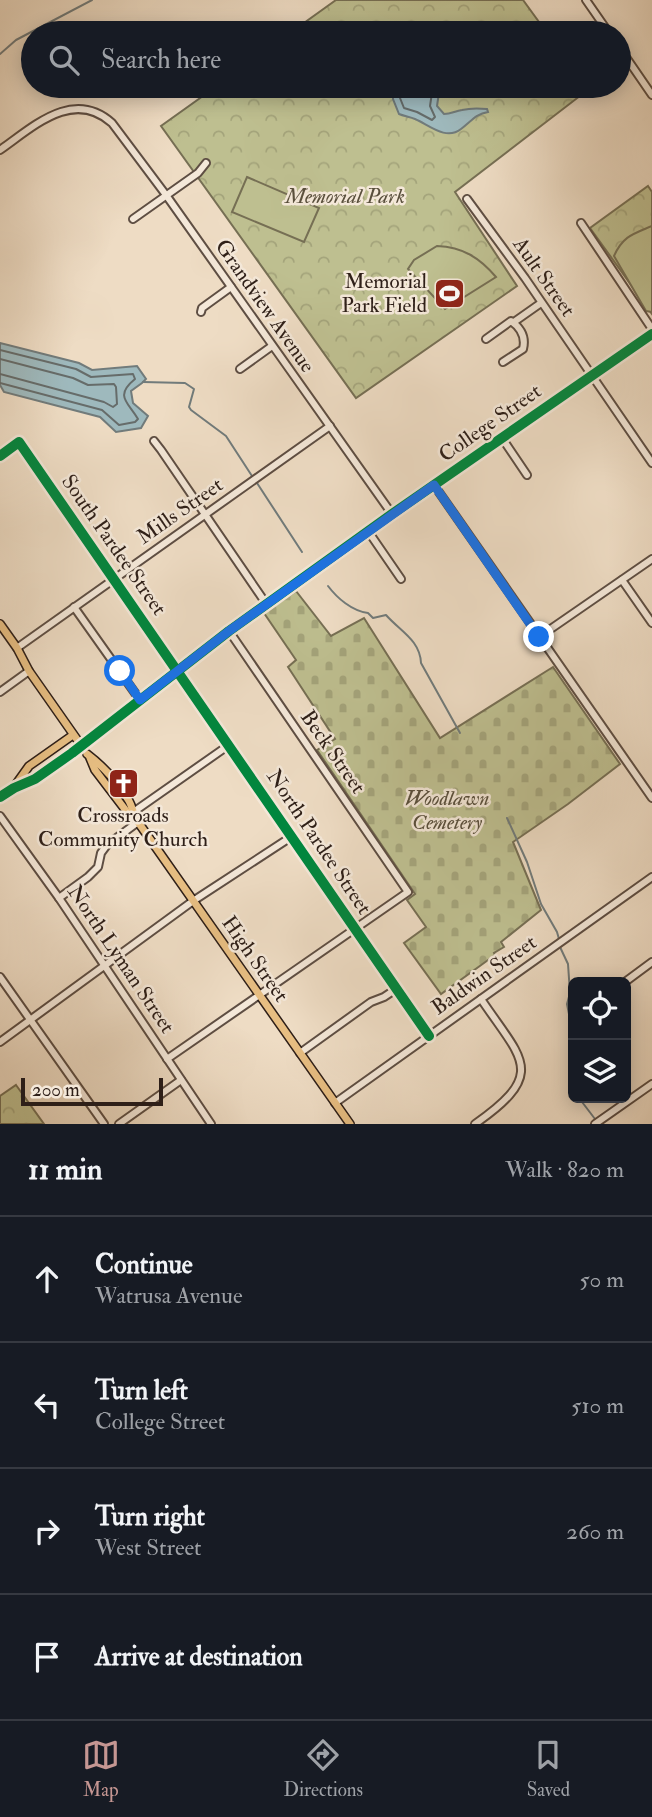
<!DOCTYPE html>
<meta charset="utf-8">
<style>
:root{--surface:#171b24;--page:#242831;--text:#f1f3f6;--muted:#9ea1a6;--line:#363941;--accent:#c59692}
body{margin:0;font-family:"IM FELL Double Pica",serif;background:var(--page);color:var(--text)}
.controls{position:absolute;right:21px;bottom:21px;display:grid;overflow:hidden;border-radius:10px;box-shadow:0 4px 18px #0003}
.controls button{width:63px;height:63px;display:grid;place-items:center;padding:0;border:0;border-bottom:2px solid var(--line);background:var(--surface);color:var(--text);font:35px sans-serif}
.scale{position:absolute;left:21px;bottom:18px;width:142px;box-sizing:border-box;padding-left:7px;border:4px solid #2e1f18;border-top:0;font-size:19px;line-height:24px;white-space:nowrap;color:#2e1f18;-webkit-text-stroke:5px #f4e8d9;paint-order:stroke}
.stop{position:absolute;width:21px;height:21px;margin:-16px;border:5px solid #1a73e8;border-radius:50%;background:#fff}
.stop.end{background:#1a73e8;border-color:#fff;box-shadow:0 2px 7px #0008}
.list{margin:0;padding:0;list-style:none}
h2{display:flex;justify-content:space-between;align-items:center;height:91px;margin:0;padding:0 28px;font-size:30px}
h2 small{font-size:23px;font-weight:400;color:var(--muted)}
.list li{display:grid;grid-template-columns:46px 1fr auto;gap:21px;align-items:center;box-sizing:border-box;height:126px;padding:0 28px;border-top:2px solid var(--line)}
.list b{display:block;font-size:26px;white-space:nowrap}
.list p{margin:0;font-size:23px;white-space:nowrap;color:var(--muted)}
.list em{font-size:23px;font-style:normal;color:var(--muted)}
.icon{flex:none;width:38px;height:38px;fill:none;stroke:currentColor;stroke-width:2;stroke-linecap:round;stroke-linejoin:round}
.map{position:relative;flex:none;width:652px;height:1124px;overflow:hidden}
.search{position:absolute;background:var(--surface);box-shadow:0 4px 18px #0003;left:21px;right:21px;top:21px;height:77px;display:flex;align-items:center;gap:18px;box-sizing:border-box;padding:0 24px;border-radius:38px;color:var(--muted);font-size:26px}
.sheet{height:595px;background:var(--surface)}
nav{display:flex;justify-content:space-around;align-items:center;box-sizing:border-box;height:98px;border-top:2px solid var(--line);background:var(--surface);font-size:19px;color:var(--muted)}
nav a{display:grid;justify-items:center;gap:4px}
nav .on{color:var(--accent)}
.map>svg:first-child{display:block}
.forest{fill:url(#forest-crowns);stroke:#766f54;stroke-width:2}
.cemetery{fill:url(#cemetery-stones);stroke:#766f54;stroke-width:2}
.pitch{fill:#bebf90;stroke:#766f54;stroke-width:2}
.water{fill:#9eb9bd;stroke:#717b7b;stroke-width:2}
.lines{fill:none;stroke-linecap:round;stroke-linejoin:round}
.shore{stroke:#666c6a;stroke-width:2}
.stream{stroke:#717b7b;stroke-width:2}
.minor-casing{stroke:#5e4e43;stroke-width:10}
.major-casing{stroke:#2e1f18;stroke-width:10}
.minor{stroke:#f4e8d9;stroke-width:6}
.major{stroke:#e7be82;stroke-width:7}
.cycleway-casing{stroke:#f4e8d9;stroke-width:15}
.cycleway{stroke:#00873e;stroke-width:10}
.route{stroke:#1a73e8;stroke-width:9}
.labels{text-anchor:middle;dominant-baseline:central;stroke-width:5;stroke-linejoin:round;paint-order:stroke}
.park-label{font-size:21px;font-style:italic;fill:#594f3c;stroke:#f4e8d9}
.street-label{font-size:21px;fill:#2e1f18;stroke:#f4e8d9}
.poi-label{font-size:21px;fill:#2e1f18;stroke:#f4e8d9;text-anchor:end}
</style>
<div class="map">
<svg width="652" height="1124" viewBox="0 0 652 1124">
<defs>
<pattern id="forest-crowns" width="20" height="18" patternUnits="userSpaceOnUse" patternTransform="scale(1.75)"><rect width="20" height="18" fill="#bebf90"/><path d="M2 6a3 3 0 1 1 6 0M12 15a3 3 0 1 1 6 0" fill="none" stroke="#a4a47b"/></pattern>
<pattern id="cemetery-stones" width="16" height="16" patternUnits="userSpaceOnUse" patternTransform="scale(1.75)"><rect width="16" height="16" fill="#bebf90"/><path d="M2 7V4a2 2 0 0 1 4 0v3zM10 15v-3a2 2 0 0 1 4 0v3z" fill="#a4a47b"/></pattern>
</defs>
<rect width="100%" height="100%" fill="#eedcc4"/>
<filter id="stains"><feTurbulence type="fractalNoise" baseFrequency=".00286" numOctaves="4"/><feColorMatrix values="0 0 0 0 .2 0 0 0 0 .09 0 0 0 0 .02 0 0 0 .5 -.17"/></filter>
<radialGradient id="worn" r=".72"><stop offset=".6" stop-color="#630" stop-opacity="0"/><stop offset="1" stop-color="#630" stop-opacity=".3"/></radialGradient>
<g class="forest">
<path d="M336,0H523L547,33H290Z"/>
<path d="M217,86H586L589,89L455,192L517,286L356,398L161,126Z"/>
<path d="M648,186L652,192V314L590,228Z"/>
<path d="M16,1085L44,1124H0V1096Z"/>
</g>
<path class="cemetery" d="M296,591L331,636L364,618L440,738L553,667L620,764L568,804L513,842L541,910L501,942L504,947L494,953L495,955L441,994L404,943L426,927L407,900L415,894L317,750L335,739L288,667L296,660L264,613Z"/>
<g class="pitch">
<path d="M247,177L319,208L304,242L232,212Z"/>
<path d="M652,226V312L646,311L614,256C623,236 633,234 652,226Z"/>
<path d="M437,246C463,247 480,258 496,277L445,309L408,269L414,260Z"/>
</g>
<g class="water">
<path d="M393,86H440L437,106L444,114C451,114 455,111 462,110C470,108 478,108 487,109L488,112C475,114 471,122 461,129C446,141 429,125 415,119C410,117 404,116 399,114L393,99Z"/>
<path d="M0,343L79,363L92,370L137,366L146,379L142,383L131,391L133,403L148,416L141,428L116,432L100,417L4,392L0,385Z"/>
</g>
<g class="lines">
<g class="shore">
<path d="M400,86V98L404,108L417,112L432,120L435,117L430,106L433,86"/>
<path d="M0,350L76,369L91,377L133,374L135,379C114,396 128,402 138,419L135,422L119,425L102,410L0,383"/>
<path d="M0,359L73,378L88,385L114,384L116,387L117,404L113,407L104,402L0,374"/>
</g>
<g class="stream">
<path d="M0,54L16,40L92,0"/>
<path d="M143,382L185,383L194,389L189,407L191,410L226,436L252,476"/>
<path d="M257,483L302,552"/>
<path d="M328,586C337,598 352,611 368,613L373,618L386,615C400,631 420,640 421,663L460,733"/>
<path d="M507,818L527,862L541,904L557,932L559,939"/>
<path d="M560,947L568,964L570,993L567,1004L570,1019L569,1044L573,1055L569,1080L573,1088"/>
<path d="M579,1098L595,1119"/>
</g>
<defs>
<g id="minor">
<path d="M586,0L609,33"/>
<path d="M619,47L652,95"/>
<path d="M0,150C33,127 73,88 112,123L166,195L392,514"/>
<path d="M467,199L525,278L652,463"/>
<path d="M133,219L198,173L206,163"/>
<path d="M581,223L652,329"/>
<path d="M201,312L202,308L231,287"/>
<path d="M514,322L541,303"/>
<path d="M486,339L511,321C521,328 526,337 523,349L503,362"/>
<path d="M240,369L272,346"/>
<path d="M502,438L527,475"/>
<path d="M154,441L161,450L267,605"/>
<path d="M0,456L19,442L429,1036"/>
<path d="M434,485L652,798"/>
<path d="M368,531L401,579"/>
<path d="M622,580L652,623"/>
<path d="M74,607L140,700"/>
<path d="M539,637L652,559"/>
<path d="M17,648L330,426"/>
<path d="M0,692L29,671"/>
<path d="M132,813L229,745"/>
<path d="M0,816L59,898L211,1124"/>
<path d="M59,898L88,877L98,867L101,853L107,845L138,822"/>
<path d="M0,977L104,1124"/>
<path d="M625,982L652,962"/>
<path d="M0,1042L193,901L291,837"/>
<path d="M300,1053L371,1002L384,997L396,989"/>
<path d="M167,1059L408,892L229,631"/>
<path d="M335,1103L652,877"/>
<path d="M119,1124L181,1080"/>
<path d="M475,1124C548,1073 522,1060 481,999"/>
<path d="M595,1124L652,1084"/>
</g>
<g id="major">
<path d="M0,624L17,648L29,671L83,748"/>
<path d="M87,754C104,767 118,782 129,801C133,808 133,815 138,822L350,1124"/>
<path d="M90,758L95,770L127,812L132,813"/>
<path d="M14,787L29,766L73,735"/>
<path d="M0,797L14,788L35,779L72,753L229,631L392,514L652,334"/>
</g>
</defs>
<use href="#minor" class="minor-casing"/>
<use href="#major" class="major-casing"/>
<use href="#minor" class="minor"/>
<use href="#major" class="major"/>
<defs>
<g id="cycleway">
<path d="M0,456L19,442L429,1036"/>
<path d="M0,797L14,788L35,779L72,753L229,631L392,514L652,334"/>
</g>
</defs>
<use href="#cycleway" class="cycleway-casing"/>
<use href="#cycleway" class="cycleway"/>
</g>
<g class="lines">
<path class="route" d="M120,671L140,700L229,631L434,485L539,637"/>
</g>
<defs>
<symbol id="stadium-square" viewBox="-11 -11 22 22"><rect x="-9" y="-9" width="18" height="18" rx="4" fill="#8f2418" stroke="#f4e8d9"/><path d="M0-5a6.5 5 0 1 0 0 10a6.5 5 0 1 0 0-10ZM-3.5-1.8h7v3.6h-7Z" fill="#fff"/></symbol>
<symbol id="church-square" viewBox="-11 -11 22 22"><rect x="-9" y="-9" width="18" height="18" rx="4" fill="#8f2418" stroke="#f4e8d9"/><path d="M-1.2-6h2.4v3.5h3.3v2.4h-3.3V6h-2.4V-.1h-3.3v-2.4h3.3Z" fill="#fff"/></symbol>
</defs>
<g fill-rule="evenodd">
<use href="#stadium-square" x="432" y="276" width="35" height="35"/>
<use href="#church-square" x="106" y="766" width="35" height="35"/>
</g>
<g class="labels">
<g class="park-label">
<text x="345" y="196">Memorial Park</text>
<text x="447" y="798">Woodlawn<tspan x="447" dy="24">Cemetery</tspan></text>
</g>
<g class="street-label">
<text transform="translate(544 277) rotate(55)">Ault Street</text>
<text transform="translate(265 306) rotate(55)">Grandview Avenue</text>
<text transform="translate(490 423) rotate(-35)">College Street</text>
<text transform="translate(180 511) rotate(-35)">Mills Street</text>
<text transform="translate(114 545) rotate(55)">South Pardee Street</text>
<text transform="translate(333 752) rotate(55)">Beck Street</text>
<text transform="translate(319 842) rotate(56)">North Pardee Street</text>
<text transform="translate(121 959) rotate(56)">North Lyman Street</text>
<text transform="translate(255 959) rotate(55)">High Street</text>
<text transform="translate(484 975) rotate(-35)">Baldwin Street</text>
</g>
<g class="poi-label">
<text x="427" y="281">Memorial<tspan x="427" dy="24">Park Field</tspan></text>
<text x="123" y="815" text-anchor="middle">Crossroads<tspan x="123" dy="24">Community Church</tspan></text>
</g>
</g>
<rect width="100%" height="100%" filter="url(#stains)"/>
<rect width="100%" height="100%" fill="url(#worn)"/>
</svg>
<div class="controls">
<button><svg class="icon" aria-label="locate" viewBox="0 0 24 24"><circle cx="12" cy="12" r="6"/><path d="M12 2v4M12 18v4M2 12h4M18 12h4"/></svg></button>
<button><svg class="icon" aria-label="layers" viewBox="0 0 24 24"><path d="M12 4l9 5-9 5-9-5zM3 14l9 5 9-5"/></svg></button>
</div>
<div class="scale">200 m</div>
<div class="stop" style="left:120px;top:671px"></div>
<div class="stop end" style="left:539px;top:637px"></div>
<div class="search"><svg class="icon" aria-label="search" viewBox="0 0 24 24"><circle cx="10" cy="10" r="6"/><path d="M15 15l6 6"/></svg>Search here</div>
</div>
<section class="sheet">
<h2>11 min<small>Walk · 820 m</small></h2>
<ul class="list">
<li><svg class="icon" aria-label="ahead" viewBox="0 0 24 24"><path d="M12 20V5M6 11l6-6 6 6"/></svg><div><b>Continue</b><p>Watrusa Avenue</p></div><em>50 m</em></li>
<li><svg class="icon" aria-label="left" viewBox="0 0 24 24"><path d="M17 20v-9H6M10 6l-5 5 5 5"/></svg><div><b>Turn left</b><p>College Street</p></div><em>510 m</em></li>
<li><svg class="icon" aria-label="right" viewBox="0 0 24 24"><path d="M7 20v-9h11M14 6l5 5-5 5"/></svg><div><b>Turn right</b><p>West Street</p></div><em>260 m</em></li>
<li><svg class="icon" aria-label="arrive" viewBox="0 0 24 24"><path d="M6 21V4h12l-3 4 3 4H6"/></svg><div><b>Arrive at destination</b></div></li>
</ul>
</section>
<nav>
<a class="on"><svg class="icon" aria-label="map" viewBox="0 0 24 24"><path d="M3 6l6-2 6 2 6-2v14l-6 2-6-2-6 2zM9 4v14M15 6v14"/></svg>Map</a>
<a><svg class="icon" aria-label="directions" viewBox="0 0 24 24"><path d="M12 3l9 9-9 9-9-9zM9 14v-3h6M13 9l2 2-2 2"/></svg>Directions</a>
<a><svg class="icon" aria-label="saved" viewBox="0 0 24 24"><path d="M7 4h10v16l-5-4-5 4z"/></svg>Saved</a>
</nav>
